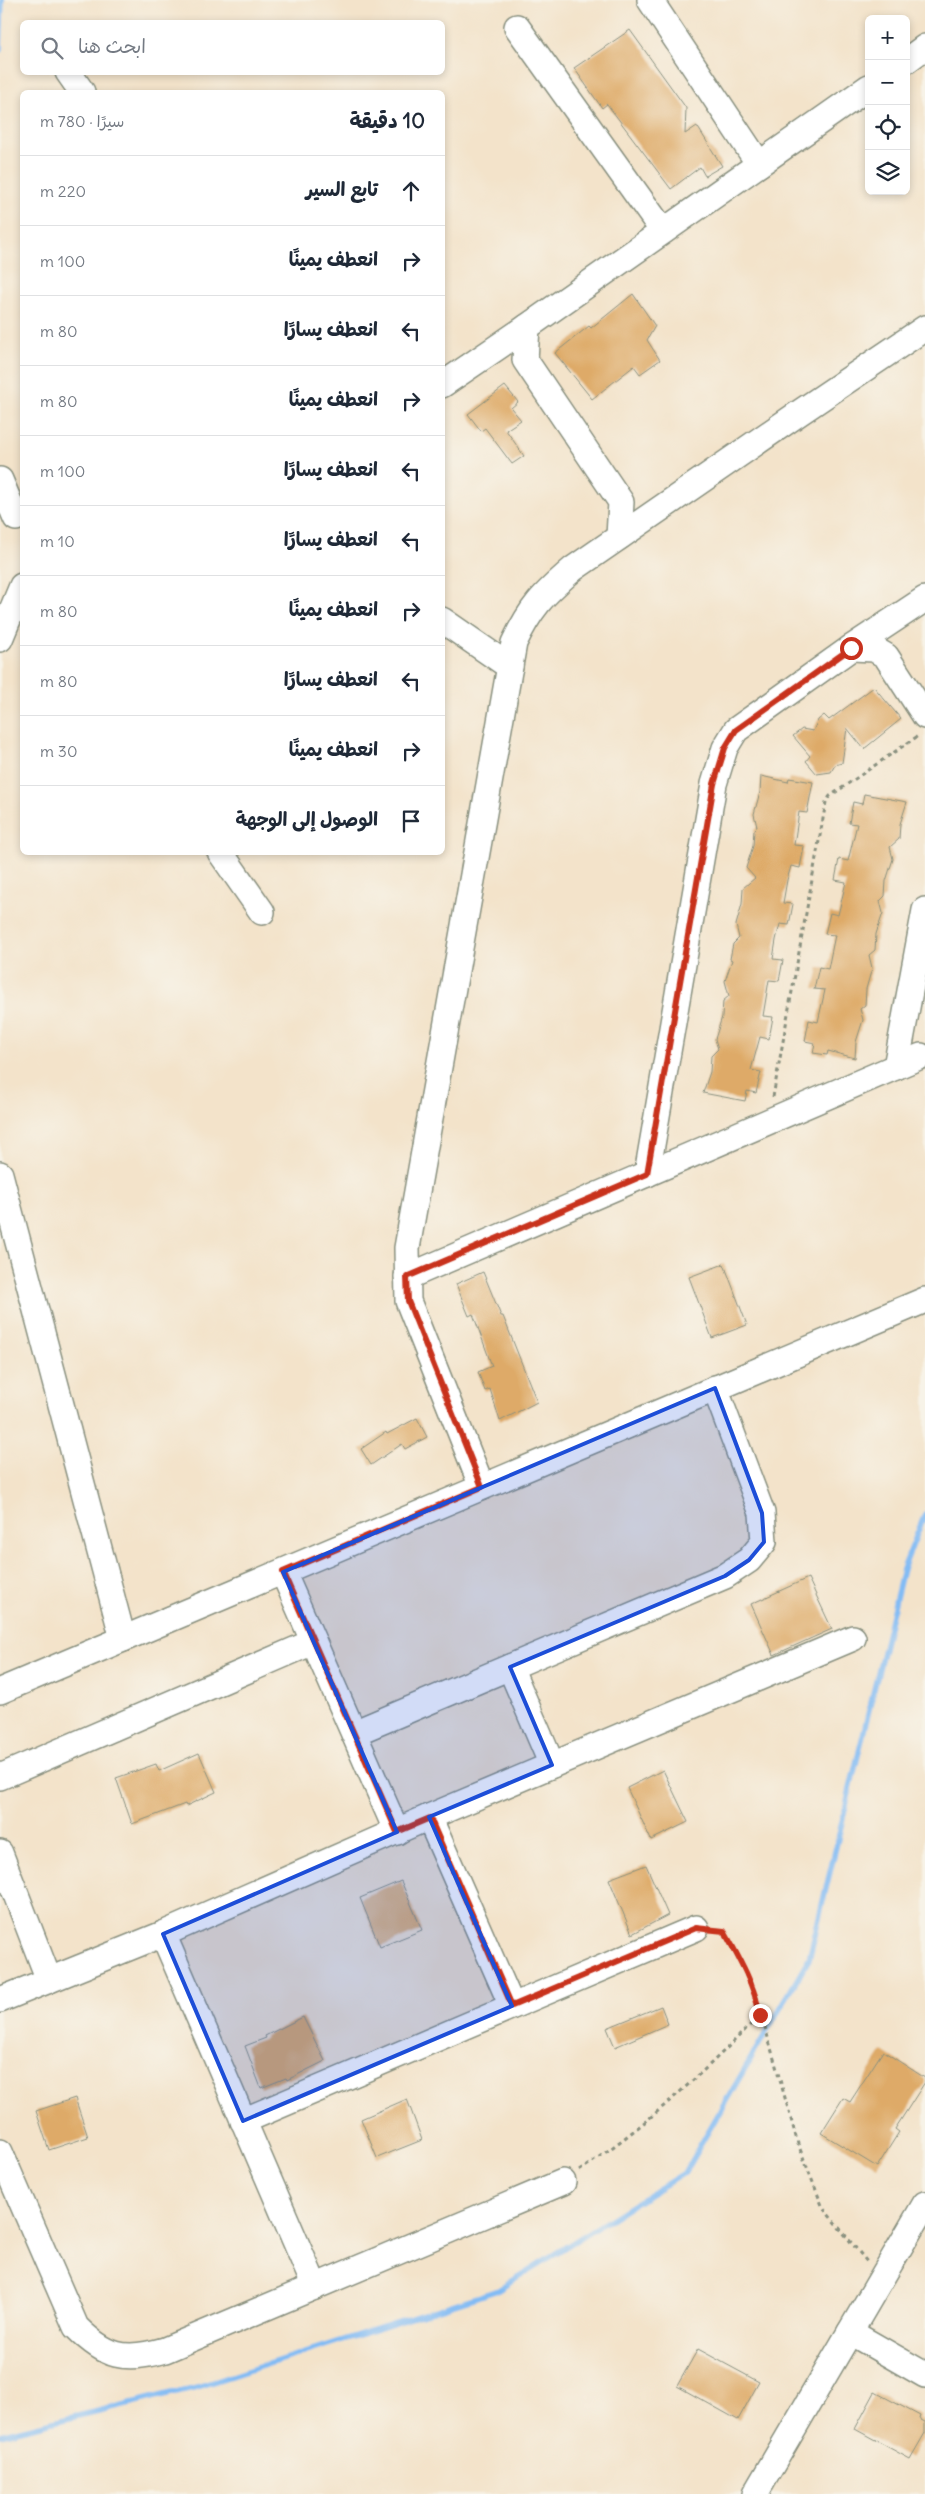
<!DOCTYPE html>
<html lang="ar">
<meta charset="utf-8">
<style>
:root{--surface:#fff;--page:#f6f6f7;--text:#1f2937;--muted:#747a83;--line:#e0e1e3}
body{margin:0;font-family:Delius,"Playpen Sans Arabic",sans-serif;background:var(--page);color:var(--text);direction:rtl}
.controls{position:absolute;right:15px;top:15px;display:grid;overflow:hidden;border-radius:8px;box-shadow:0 2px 8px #0003}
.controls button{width:45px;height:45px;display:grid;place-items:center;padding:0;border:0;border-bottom:1px solid var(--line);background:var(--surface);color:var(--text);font:25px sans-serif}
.stop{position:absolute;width:15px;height:15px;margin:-11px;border:4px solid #c8321e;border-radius:50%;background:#fff}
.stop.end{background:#c8321e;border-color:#fff;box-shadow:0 1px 5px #0008}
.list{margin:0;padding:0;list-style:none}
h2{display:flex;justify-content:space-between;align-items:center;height:65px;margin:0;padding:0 20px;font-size:21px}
h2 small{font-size:16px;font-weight:400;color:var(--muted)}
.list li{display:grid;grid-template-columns:32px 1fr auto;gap:15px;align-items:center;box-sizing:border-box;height:70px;padding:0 20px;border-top:1px solid var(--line)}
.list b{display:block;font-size:19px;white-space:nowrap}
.list em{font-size:16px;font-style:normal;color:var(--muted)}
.icon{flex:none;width:28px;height:28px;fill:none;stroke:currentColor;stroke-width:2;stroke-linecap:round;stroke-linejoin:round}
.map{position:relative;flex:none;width:925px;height:2494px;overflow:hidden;direction:ltr}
.search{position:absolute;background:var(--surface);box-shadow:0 2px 8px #0003;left:20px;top:20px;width:425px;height:55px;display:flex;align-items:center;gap:12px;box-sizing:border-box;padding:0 18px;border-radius:8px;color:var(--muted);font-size:19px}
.panel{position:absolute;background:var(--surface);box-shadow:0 2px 8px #0003;left:20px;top:90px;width:425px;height:765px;border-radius:8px;direction:rtl}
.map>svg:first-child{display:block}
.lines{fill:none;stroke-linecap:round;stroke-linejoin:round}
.stream{stroke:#83bcf4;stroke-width:5.5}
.building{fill:#deaa68}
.minor-casing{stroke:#89907f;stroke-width:28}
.path{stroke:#89907f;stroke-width:3;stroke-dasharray:4 4;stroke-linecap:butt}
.minor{stroke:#fff;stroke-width:25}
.route{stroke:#c8321e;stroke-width:6}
.marked{fill:#1d4ed8;fill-opacity:0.2;stroke:#1d4ed8;stroke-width:4;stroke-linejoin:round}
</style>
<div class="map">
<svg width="925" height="2494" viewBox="0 0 925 2494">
<rect width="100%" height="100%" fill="#f7f3e8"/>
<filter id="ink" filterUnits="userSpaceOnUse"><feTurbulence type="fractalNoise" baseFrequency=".02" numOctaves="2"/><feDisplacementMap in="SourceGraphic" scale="10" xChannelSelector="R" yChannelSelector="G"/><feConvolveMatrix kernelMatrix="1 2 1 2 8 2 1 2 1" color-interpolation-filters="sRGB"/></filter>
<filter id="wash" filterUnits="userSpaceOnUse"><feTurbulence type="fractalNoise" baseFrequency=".0096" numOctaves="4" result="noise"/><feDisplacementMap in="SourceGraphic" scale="20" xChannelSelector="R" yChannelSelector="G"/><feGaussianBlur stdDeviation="1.12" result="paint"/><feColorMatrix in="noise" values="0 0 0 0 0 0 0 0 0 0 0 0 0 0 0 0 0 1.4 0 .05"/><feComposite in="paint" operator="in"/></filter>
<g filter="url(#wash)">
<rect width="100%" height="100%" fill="#f3e3ca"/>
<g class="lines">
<g class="stream">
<path d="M0,50L2,0"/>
<path d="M0,2435L197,2387L495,2291L684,2173L809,1959L903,1569L925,1514"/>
</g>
</g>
<g id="blocks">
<g class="building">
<path d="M630,30L686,108L685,134L697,126L722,166L705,176L700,167L671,189L607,104L602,108L574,68Z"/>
<path d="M633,294L655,326L647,340L660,360L640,374L634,366L592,399L555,353L589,326L591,328Z"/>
<path d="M505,386L518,402L511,408L521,420L506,430L524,456L512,464L485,428L481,431L468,414Z"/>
<path d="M874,687L901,719L864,749L847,728L842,763L835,765L831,772L817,774L806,761L810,756L793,736L802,729L813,731L818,720L824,715L829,720Z"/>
<path d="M761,776L788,782L789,778L813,782L807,813L799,812L794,845L804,846L800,868L791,866L787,880L783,903L793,904L789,925L780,924L776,940L773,959L783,960L779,981L769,980L763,1016L773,1017L769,1039L760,1037L751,1070L761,1072L756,1093L747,1091L745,1101L703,1093L710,1072L711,1056L718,1049L715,1039L722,1017L723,1001L729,996L725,981L732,960L730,959L733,944L739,938L736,925L742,904L743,888L755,878L746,868L753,846L754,830L757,827L754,814L760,792Z"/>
<path d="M864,794L907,802L900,824L899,839L890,847L893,859L886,881L885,896L880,901L883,913L876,934L875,950L869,955L872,968L866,989L865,1005L860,1009L863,1020L856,1042L855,1058L828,1051L827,1055L813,1053L815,1043L805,1041L809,1020L818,1022L825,990L814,989L819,967L828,969L835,935L825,934L830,913L838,915L846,882L835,880L839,859L848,861L857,824L849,823L853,802L862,804Z"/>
<path d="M724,1264L747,1325L712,1338L689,1277Z"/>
<path d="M483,1272L501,1316H503L537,1402L500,1421L490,1389L485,1391L478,1372L492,1366L473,1314L469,1316L456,1284Z"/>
<path d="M417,1418L427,1437L405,1449L402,1444L371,1465L361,1449L386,1432L387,1434Z"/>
<path d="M808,1578L832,1629L774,1655L751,1604Z"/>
<path d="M199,1753L216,1792L186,1806L185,1804L132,1824L116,1778L156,1764L159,1771Z"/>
<path d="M663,1770L688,1822L651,1840L627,1788Z"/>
<path d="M646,1865L668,1915L632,1934L609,1879Z"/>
<path d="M401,1881L422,1930L380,1947L360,1898Z"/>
<path d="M661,2006L668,2024L615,2047L607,2028Z"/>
<path d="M303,2017L325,2061L287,2080L286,2078L261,2088L245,2046L266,2038L265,2036Z"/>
<path d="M883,2051L925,2078V2082L895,2129L899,2132L877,2167L821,2133L843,2098L850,2102Z"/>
<path d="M75,2098L88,2137L49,2150L36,2111Z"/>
<path d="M407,2099L422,2140L377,2158L361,2119Z"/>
<path d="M698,2349L759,2382L738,2420L677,2386Z"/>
<path d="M875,2392L920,2416L919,2419L925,2422V2433L910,2459L855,2429Z"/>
</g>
</g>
</g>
<g filter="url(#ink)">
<use href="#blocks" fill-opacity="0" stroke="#89907f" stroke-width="1"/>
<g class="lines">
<defs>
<g id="minor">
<path d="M650,0L759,164"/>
<path d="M517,27L663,231"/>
<path d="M906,61L925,47"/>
<path d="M68,72L82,92"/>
<path d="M442,385L527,327"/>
<path d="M0,480L16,518"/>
<path d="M619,537L621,502L525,360L527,327L869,87"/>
<path d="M442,620L510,667"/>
<path d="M0,639L22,586"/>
<path d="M851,648L925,599"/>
<path d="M220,852L262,912"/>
<path d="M896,1067L925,910"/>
<path d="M0,1174L123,1639"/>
<path d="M647,1174L714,784L725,748L736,730L851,648L874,649L886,656L925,716"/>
<path d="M407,1277L921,1056"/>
<path d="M482,1487L408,1301L407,1248L514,643C531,607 543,595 573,569L799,413L925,328"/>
<path d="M283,1572L397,1832"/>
<path d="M510,1667L552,1765"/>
<path d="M0,1691L925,1300"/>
<path d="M354,1733L725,1576L749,1560L764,1542L762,1513L715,1388"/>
<path d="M0,1777L313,1642"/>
<path d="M429,1817L512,2006"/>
<path d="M0,1853L49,1980"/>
<path d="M163,1934L315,2287"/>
<path d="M0,2000L163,1934L429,1817L853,1638"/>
<path d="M243,2121L696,1928"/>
<path d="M0,2152L76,2327C106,2357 124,2362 165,2350L563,2182"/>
<path d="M850,2332L925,2375"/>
<path d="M755,2494L925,2204"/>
</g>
</defs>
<use href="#minor" class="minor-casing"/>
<g class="path">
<path d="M773,1097L826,802L830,796L918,736"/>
<path d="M716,1930L724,1931L740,1960L756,1995L798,2144L823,2208L868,2263"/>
<path d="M579,2171C646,2126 704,2072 760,2015"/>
</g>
<use href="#minor" class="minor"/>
</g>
</g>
<g class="lines" filter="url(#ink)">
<path class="route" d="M760,2015C754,1984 739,1958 724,1931L696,1928L512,2006L430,1818L397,1832L283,1572L482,1487L408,1301L407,1277L647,1174L714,784L725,748L736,730L851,648"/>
</g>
<path class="marked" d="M715,1388L762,1513L764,1542L749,1560L725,1576L510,1667L552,1765L429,1817L512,2006L243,2121L163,1934L397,1832L283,1572Z"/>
</svg>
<div class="controls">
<button>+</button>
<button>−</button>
<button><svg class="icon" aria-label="locate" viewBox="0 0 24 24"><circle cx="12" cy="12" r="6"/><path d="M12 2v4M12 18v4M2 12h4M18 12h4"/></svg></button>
<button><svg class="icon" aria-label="layers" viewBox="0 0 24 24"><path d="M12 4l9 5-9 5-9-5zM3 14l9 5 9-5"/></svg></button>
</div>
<div class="stop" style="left:851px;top:648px"></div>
<div class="stop end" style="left:760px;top:2015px"></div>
<div class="search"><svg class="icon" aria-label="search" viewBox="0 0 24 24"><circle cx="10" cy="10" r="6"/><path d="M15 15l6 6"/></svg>ابحث هنا</div>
<section class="panel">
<h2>10 دقيقة<small>سيرًا · 780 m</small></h2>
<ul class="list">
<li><svg class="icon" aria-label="ahead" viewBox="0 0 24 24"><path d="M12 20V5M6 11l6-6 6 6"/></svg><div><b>تابع السير</b></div><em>220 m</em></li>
<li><svg class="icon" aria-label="right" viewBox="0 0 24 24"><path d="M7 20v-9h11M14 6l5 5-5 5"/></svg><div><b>انعطف يمينًا</b></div><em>100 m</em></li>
<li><svg class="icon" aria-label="left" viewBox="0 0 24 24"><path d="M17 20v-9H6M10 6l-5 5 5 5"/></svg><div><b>انعطف يسارًا</b></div><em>80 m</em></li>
<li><svg class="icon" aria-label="right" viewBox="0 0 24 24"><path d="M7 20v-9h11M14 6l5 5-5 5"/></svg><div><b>انعطف يمينًا</b></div><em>80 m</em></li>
<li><svg class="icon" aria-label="left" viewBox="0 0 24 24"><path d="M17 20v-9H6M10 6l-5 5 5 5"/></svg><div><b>انعطف يسارًا</b></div><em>100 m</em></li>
<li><svg class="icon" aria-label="left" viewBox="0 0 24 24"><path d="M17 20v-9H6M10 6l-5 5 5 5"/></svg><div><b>انعطف يسارًا</b></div><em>10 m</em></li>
<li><svg class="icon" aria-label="right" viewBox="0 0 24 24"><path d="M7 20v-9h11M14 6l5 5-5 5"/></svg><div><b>انعطف يمينًا</b></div><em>80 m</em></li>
<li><svg class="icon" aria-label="left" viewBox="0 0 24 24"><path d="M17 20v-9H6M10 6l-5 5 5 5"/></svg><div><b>انعطف يسارًا</b></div><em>80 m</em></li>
<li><svg class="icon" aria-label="right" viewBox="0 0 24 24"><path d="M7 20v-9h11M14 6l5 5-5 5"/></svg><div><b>انعطف يمينًا</b></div><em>30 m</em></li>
<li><svg class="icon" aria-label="arrive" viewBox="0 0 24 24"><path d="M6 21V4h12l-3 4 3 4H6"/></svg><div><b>الوصول إلى الوجهة</b></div></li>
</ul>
</section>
</div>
